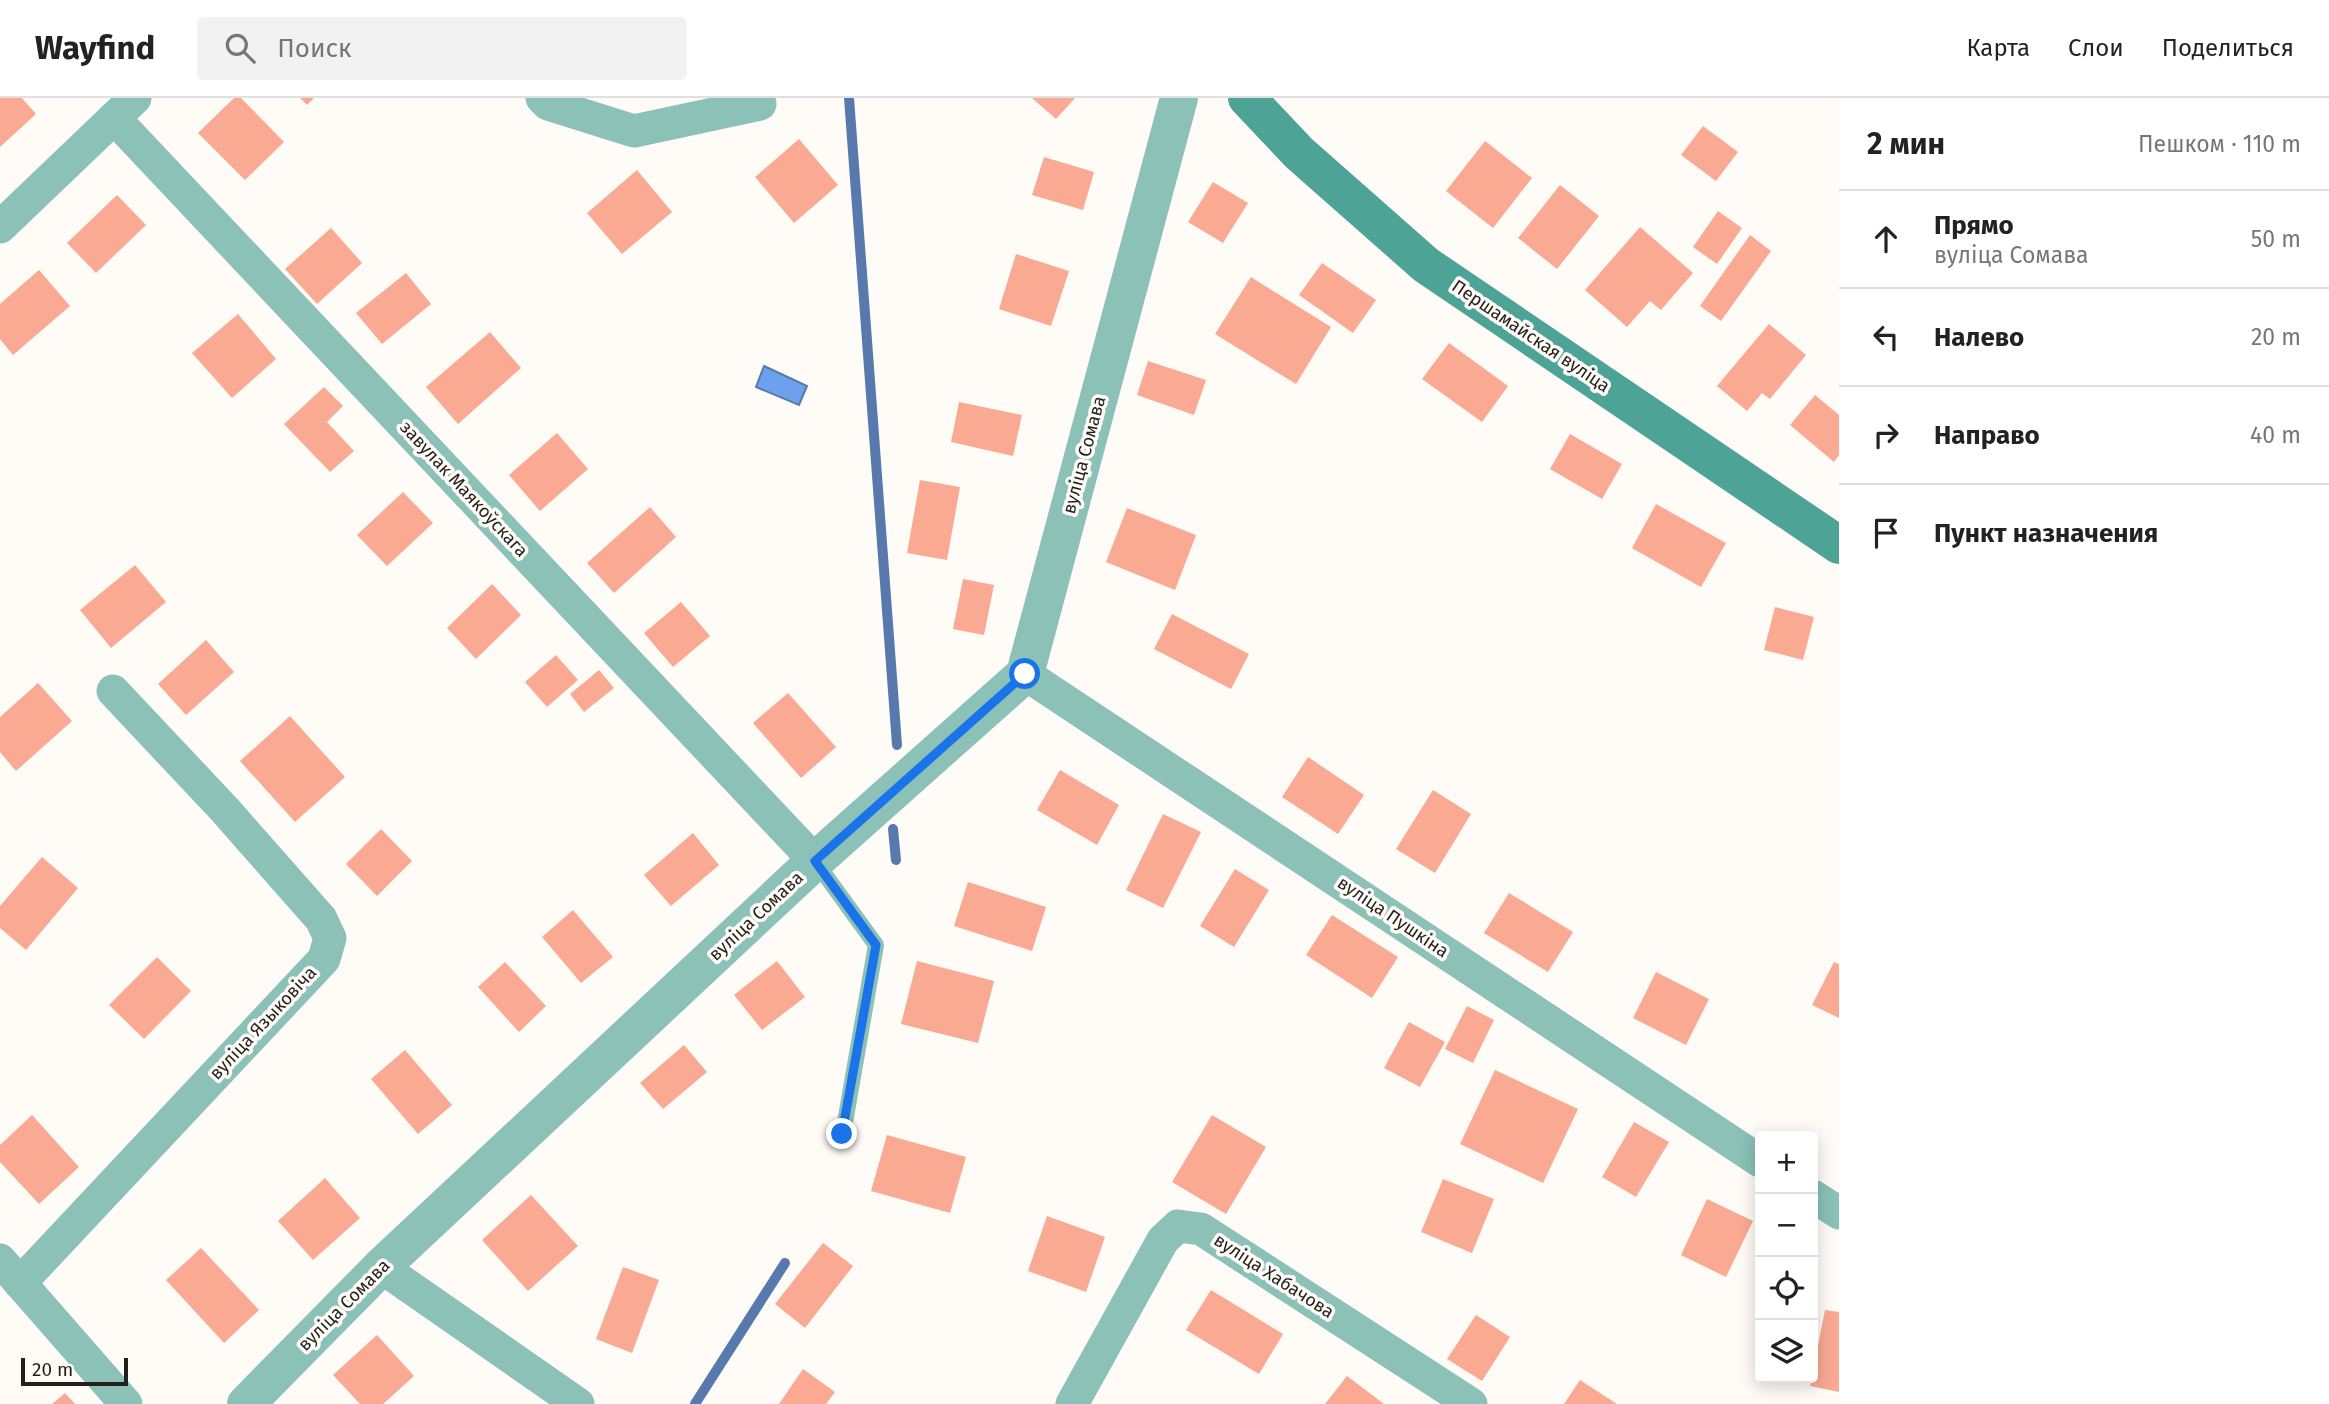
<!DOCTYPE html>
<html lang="ru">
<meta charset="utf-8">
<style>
:root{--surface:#fff;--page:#f2f2f2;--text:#222;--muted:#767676;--line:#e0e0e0}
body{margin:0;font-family:"Fira Sans",sans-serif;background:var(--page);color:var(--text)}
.controls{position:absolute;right:21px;bottom:21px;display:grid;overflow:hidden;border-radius:7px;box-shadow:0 4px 18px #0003}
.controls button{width:63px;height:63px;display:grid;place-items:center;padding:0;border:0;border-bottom:2px solid var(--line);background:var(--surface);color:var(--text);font:35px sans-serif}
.scale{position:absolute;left:21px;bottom:18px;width:107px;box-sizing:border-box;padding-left:7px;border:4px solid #231f1c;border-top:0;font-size:19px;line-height:24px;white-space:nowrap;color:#231f1c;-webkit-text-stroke:5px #fffbf7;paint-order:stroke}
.stop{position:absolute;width:21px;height:21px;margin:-16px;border:5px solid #1a73e8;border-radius:50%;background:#fff}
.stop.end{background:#1a73e8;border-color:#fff;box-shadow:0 2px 7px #0008}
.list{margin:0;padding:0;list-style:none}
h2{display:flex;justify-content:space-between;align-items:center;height:91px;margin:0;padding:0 28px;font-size:30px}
h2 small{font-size:23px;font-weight:400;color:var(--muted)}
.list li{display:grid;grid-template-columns:46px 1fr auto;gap:21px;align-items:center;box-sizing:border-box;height:98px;padding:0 28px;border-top:2px solid var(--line)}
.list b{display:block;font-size:26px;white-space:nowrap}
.list p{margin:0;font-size:23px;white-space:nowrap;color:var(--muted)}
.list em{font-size:23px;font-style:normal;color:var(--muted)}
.icon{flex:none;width:38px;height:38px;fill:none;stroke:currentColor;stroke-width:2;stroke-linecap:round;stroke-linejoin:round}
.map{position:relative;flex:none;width:1839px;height:1306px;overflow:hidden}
header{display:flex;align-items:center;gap:42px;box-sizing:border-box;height:98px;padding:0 35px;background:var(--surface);border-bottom:2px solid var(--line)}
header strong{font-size:33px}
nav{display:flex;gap:38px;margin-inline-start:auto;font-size:24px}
.search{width:490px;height:63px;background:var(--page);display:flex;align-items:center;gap:18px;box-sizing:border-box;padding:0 24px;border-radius:7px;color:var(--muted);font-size:26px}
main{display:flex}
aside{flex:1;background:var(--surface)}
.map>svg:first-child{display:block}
.water{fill:#6da0ed;stroke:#5779ae;stroke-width:2}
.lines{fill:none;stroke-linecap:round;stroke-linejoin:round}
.stream{stroke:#5779ae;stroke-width:10}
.building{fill:#faa992}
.service{stroke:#8bc1b7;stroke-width:16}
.minor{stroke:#8bc1b7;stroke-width:33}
.tertiary{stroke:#8bc1b7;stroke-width:38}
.secondary{stroke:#4ca396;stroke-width:38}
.route{stroke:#1a73e8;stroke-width:9}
.labels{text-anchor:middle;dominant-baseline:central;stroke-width:7;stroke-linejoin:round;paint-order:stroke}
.street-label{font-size:18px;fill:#231f1c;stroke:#fffbf7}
</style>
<header>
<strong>Wayfind</strong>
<div class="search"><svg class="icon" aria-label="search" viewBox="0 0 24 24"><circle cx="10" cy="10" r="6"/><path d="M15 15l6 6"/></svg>Поиск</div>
<nav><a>Карта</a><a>Слои</a><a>Поделиться</a></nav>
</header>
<main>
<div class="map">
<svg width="1839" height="1306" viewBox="0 0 1839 1306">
<rect width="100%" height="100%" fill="#fffbf7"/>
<path class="water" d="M764,268L807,288L799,307L756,289Z"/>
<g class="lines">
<g class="stream">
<path d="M849,0L897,647"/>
<path d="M893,731L896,762"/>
<path d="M695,1306L785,1165"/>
</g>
</g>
<g class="building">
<path d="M0,0H22L36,16L0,49Z"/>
<path d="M234,0H241L284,44L245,82L198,35Z"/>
<path d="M300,0H314L307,7Z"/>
<path d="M1032,0H1075L1056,21Z"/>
<path d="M1703,28L1738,54L1716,83L1681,57Z"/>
<path d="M799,41L838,87L794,125L755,79Z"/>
<path d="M1485,43L1532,80L1493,130L1446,93Z"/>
<path d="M1044,59L1094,74L1083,112L1032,97Z"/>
<path d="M637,72L672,114L622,156L587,115Z"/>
<path d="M1213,84L1248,105L1223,145L1188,124Z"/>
<path d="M1560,87L1599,118L1557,171L1518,140Z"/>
<path d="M117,97L146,127L96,175L67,145Z"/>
<path d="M1718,113L1742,130L1717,166L1693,149Z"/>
<path d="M1640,129L1693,175L1661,212L1650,203L1627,229L1585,192Z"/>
<path d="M331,130L362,165L317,206L285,171Z"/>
<path d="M1750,137L1771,153L1721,223L1700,208Z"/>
<path d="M1016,156L1069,173L1051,228L999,211Z"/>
<path d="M1322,165L1376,202L1353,235L1299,197Z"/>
<path d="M39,172L70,208L13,257L0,241V206Z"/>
<path d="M406,175L431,206L382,246L356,215Z"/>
<path d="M1251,179L1331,229L1296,286L1215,236Z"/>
<path d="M238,216L276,261L232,300L192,255Z"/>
<path d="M1769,226L1806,257L1770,301L1762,295L1747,313L1717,288Z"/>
<path d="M490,234L521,270L458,326L426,289Z"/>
<path d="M1449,245L1508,288L1482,324L1422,281Z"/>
<path d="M1148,263L1206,282L1194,317L1137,297Z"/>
<path d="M324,289L343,308L327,324L354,353L330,374L284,326Z"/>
<path d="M1815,297L1839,317V357L1834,364L1790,327Z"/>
<path d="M959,304L1022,317L1013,358L951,344Z"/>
<path d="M557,335L588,371L540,413L509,377Z"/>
<path d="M1570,336L1622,366L1602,401L1550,371Z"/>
<path d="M920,382L960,389L947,462L907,455Z"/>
<path d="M403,394L433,425L387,468L357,437Z"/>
<path d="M1656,406L1726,445L1701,489L1632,450Z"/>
<path d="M650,409L676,439L614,495L587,465Z"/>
<path d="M1127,410L1196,437L1175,492L1106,464Z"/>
<path d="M135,467L166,504L111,550L80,512Z"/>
<path d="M963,481L994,487L984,537L953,531Z"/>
<path d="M492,486L521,517L476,561L447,530Z"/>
<path d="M681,504L710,538L673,569L644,535Z"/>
<path d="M1775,509L1814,519L1803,562L1764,552Z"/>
<path d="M1172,516L1249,556L1231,591L1154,551Z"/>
<path d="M206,542L234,574L186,617L158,586Z"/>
<path d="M556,557L578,582L547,609L525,584Z"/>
<path d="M599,572L614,590L584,614L570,596Z"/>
<path d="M38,585L72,623L16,673L0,654V619Z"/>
<path d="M788,595L836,649L801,680L753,625Z"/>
<path d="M290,618L345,679L295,724L240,663Z"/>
<path d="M1308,659L1364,697L1338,736L1282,699Z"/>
<path d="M1060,672L1119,707L1097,747L1037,712Z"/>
<path d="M1433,692L1471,716L1435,775L1396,751Z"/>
<path d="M1163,716L1201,734L1163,810L1126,792Z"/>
<path d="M381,731L412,763L377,798L346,766Z"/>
<path d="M693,735L719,767L671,808L644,777Z"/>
<path d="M42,759L78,790L26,852L0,830V808Z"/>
<path d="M1235,771L1269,792L1234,849L1200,828Z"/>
<path d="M968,784L1046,809L1032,853L954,828Z"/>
<path d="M1509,795L1573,834L1548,874L1484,835Z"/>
<path d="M573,812L613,859L581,885L542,839Z"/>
<path d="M1332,817L1398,859L1372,900L1306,857Z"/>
<path d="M157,859L191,893L144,941L109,907Z"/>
<path d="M777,863L805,899L762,932L734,897Z"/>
<path d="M917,863L994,883L978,945L901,926Z"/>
<path d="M505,864L546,908L519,934L478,889Z"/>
<path d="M1834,864L1839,866V920L1812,907Z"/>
<path d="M1656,874L1709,901L1686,947L1633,920Z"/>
<path d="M1467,908L1494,922L1473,965L1445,951Z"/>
<path d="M1409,924L1445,944L1420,989L1384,970Z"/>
<path d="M684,947L707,974L663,1011L640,985Z"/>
<path d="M405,952L452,1007L418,1036L371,981Z"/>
<path d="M1495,972L1578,1011L1543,1085L1460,1046Z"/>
<path d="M32,1017L79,1069L39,1106L0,1064V1047Z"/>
<path d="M1212,1017L1266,1049L1226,1116L1172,1084Z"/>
<path d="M1634,1024L1669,1044L1636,1099L1602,1079Z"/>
<path d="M887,1037L966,1059L950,1115L871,1093Z"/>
<path d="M325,1080L360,1120L313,1162L278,1123Z"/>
<path d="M1443,1081L1494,1101L1472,1155L1421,1134Z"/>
<path d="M531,1097L578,1148L528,1193L482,1142Z"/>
<path d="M1707,1101L1753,1123L1726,1179L1681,1157Z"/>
<path d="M1047,1118L1105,1139L1086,1194L1028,1173Z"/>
<path d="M823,1145L853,1168L805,1230L775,1206Z"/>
<path d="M201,1150L259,1212L224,1245L166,1182Z"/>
<path d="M623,1169L659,1182L632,1255L596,1241Z"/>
<path d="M1211,1192L1283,1236L1259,1276L1186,1232Z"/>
<path d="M1825,1212L1839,1214V1294L1810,1288Z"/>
<path d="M1476,1217L1510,1239L1482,1283L1447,1261Z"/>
<path d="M377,1237L414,1278L383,1306H360L333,1277Z"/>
<path d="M803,1271L835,1294L826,1306H779Z"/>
<path d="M1347,1278L1384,1306H1325Z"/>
<path d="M1580,1282L1617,1306H1564Z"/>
<path d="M65,1295L75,1306H52Z"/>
</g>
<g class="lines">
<path class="service" d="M815,763L876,847L843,1036"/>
<g class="minor">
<path d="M542,0L548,6L634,33L760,6"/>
<path d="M114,20L815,763"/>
<path d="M0,129L135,0"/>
<path d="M1025,576L1760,1063"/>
<path d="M1813,1098L1839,1115"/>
<path d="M0,1162L126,1306"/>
<path d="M381,1169L578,1306"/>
<path d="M20,1185L324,861L330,840L321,821L225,712L113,593"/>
<path d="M1072,1306L1163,1142L1178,1128L1201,1131L1471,1306"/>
</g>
<path class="tertiary" d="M246,1306L381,1169L815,763L1025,576L1179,0"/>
<path class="secondary" d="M1247,0L1299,55L1426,167L1839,447"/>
</g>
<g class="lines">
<path class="route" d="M842,1036L876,847L815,763L1025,576"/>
</g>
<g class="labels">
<g class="street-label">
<text transform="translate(1531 238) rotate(34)">Першамайская вуліца</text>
<text transform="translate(1084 357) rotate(-75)">вуліца Сомава</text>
<text transform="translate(464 391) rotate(47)">завулак Маякоўскага</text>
<text transform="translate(756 818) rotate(-43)">вуліца Сомава</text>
<text transform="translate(1393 819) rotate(34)">вуліца Пушкіна</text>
<text transform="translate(263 925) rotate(-47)">вуліца Языковіча</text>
<text transform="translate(1274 1178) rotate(33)">вуліца Хабачова</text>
<text transform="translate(344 1207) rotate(-45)">вуліца Сомава</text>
</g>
</g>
</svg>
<div class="controls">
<button>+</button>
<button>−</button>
<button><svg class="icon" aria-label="locate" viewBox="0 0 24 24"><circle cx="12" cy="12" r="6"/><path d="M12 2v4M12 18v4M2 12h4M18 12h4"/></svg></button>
<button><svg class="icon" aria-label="layers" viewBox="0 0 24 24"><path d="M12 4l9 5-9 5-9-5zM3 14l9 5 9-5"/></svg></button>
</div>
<div class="scale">20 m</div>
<div class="stop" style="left:1025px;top:576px"></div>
<div class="stop end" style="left:842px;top:1036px"></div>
</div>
<aside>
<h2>2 мин<small>Пешком · 110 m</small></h2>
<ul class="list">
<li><svg class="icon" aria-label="ahead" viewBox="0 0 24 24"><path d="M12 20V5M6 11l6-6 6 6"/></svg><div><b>Прямо</b><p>вуліца Сомава</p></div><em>50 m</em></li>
<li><svg class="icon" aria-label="left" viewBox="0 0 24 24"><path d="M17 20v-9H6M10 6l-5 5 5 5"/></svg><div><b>Налево</b></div><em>20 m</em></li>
<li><svg class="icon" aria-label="right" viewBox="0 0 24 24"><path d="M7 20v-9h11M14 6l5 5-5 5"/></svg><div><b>Направо</b></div><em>40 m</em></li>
<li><svg class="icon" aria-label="arrive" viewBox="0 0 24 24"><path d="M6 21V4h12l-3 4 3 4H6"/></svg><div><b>Пункт назначения</b></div></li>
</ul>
</aside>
</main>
